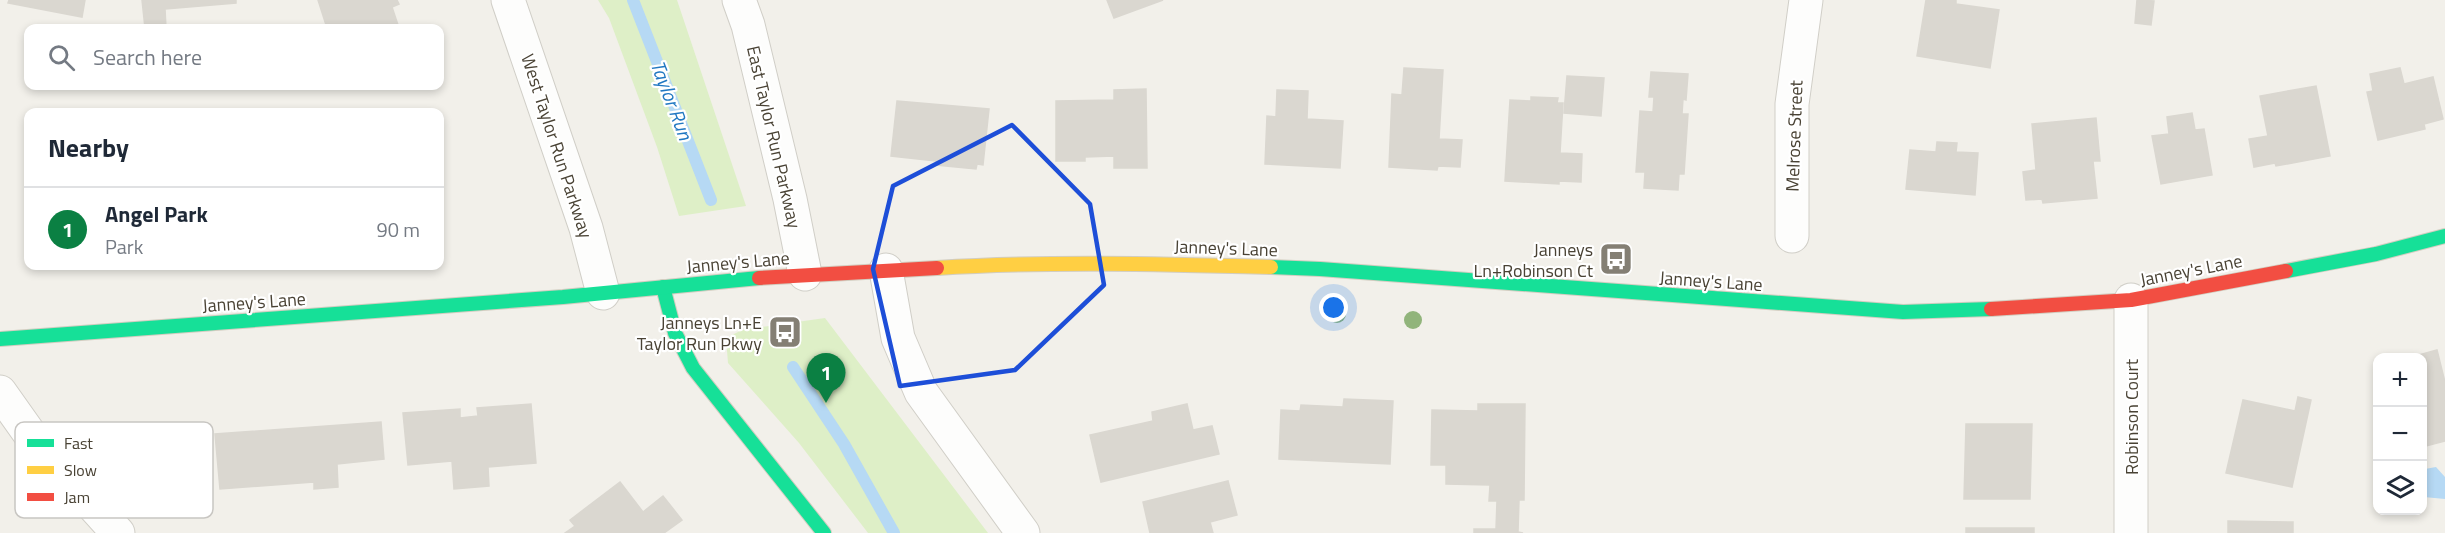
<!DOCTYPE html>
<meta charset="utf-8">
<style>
:root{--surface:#fff;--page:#f2f2f3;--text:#1f2937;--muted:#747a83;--line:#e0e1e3;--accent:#0b8043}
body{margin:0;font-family:"Titillium Web",sans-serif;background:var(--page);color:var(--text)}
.controls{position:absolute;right:18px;bottom:18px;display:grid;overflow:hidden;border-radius:12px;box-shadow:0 3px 9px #0003}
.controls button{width:54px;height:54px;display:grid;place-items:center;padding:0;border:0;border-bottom:2px solid var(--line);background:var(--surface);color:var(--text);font:30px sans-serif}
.you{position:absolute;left:1334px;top:308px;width:21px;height:21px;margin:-15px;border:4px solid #fff;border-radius:50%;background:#1a73e8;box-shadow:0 0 0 9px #1a73e833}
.badge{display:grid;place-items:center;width:39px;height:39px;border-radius:50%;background:var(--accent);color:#fff;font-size:20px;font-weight:700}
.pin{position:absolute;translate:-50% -50px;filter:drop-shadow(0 2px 3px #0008)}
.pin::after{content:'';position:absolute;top:32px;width:21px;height:18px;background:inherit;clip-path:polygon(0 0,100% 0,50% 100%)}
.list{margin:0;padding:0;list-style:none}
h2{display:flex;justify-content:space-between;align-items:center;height:78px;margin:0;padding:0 24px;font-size:26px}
h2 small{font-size:20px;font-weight:400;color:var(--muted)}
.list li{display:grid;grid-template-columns:39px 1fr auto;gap:18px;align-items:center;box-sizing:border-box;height:84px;padding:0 24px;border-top:2px solid var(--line)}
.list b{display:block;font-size:22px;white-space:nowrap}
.list p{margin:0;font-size:20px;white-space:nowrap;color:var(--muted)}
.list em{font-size:20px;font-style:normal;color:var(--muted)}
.icon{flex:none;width:33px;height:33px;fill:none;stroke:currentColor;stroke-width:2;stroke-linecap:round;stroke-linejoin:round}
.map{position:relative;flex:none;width:2445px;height:533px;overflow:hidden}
.search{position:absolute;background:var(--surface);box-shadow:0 3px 9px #0003;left:24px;top:24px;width:420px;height:66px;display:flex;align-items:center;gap:15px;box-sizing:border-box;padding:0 21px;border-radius:12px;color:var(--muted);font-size:22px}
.panel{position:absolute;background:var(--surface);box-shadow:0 3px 9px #0003;left:24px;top:108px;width:420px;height:162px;border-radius:12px}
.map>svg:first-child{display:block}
.green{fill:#deefc7}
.water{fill:#b6d9f4}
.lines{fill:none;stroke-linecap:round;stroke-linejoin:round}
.stream{stroke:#b6d9f4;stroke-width:12}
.building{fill:#dad7d0;stroke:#dad7d0;stroke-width:1.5}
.street-casing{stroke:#d0cec7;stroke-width:35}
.fast-casing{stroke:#d2cdc0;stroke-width:16}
.slow-casing{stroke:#d2cdc0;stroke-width:16}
.jam-casing{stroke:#d2cdc0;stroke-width:16}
.street{stroke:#fdfdfc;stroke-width:33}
.fast{stroke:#16e098;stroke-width:14}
.slow{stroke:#ffcf43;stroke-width:14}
.jam{stroke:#f24e42;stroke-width:14}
.tree{fill:#91b47b}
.marked{fill:none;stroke:#1d4ed8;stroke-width:4.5;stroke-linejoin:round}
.labels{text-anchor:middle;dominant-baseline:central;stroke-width:4.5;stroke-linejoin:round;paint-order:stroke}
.street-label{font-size:18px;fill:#494234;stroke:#fff}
.poi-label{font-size:18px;fill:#494234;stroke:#fff;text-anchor:end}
.water-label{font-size:20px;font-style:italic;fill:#2178c2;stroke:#fff}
.key{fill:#fff;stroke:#c8c6c2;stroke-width:1.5}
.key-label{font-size:16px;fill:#494234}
</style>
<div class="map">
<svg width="2445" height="533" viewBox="0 0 2445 533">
<rect width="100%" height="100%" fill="#f2f0ea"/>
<g class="green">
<path d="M598,0H677L746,206L679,216L657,147L609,18Z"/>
<path d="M825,318L988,533H868L799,443L728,363L726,338L742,330Z"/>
</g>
<path class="water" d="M2423,466L2425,469L2436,467L2445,477V499L2424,497Z"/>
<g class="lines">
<g class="stream">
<path d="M633,0L711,200"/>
<path d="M793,367L844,444L894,533"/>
</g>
</g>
<g class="building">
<path d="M9,0H85L82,17L8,3Z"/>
<path d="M142,0H236V3L165,9L166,28H145Z"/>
<path d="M318,0H397L399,4L392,7L399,28H327Z"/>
<path d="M1107,0H1163L1114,18Z"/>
<path d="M1926,0H1956V4L1999,10L1990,68L1917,56Z"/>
<path d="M2137,0L2154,1L2151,25L2135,23Z"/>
<path d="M1404,68L1443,70L1439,139L1462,140L1460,167L1438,166L1437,170L1389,167L1392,94L1402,95Z"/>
<path d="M2400,68L2404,84L2433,77L2443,119L2424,124L2425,129L2378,140L2367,92L2373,91L2370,74Z"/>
<path d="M1651,72L1688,74L1686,100L1683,99L1682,114H1688L1684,174H1679L1678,190L1644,188L1645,172H1636L1640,111L1653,112L1654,97H1649Z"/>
<path d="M1567,76L1604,78L1601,116L1564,113Z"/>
<path d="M2316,86L2330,156L2276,166L2275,163L2254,167L2249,139L2268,136L2260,96Z"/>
<path d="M1146,89L1147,168H1114V156L1085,157V161H1056V101L1114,100V90Z"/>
<path d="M1277,90L1308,91L1307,119L1343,121L1340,168L1265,164L1267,116L1276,117Z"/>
<path d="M1531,97L1558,98L1557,103H1563L1560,153L1582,154L1581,182L1559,181V184L1505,181L1510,100L1531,101Z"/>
<path d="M897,101L989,109L983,165L977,164L976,169L936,165V161L891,156Z"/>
<path d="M2192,113L2195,130L2204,129L2212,175L2161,184L2152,136L2169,134L2167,117Z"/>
<path d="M2096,118L2100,161H2093L2097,198L2043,203L2042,199L2026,200L2023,172L2036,170L2032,124Z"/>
<path d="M1937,142L1957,143L1956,152L1978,153L1975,195L1906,189L1910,150L1936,152Z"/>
<path d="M2437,350L2445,382V441L2422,447V358H2408Z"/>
<path d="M2298,397L2311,400L2292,487L2226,473L2243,400L2295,411Z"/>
<path d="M1344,399L1393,401L1390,464L1279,459L1281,410L1300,411L1301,405L1343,407Z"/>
<path d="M531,404L536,463L488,467L489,486L454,489L452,461L408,465L403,413L460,409V418L478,416L477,408Z"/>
<path d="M1187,404L1193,430L1212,426L1219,454L1101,482L1090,435L1153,421L1152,412Z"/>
<path d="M1478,404H1525L1524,500H1519L1518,532L1523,533H1474V529H1496L1497,501H1489L1490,485L1446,484V465H1431L1432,410L1478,411Z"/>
<path d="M381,422L384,459L337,464L338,487L314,489V482L220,489L215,434Z"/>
<path d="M1966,424H2032L2030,499H1964Z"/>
<path d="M1228,481L1237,515L1210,522L1213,533H1150L1143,502Z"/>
<path d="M620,482L643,512L663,496L682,520L664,533H565L575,526L570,520Z"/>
<path d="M2228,521L2293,522V533H2228Z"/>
<rect x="1966" y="528" width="68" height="5"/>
</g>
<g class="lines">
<defs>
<g id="street">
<path d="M508,0L586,228L603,293"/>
<path d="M739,0L748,25L790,199L805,274"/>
<path d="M1792,236V104L1806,0"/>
<path d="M886,270L898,338L921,392L1023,533"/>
<path d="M2131,300V533"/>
<path d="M0,392L34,440L118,533"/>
</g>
<g id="fast">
<path d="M1271,267L1320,269L1903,312L1991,309"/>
<path d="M2286,271L2376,254L2445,236"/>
<path d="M663,287L675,333L693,368L824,533"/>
<path d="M0,339L563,297L759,278"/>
</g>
<path id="slow" d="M937,268C1048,261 1160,264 1271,267"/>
<g id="jam">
<path d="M759,278L937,268"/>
<path d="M1991,309L2131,300L2286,271"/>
</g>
</defs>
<use href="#street" class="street-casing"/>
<use href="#fast" class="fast-casing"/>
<use href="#slow" class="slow-casing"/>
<use href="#jam" class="jam-casing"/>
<use href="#street" class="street"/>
<use href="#fast" class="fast"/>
<use href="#slow" class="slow"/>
<use href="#jam" class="jam"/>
</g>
<g class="tree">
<circle cx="1337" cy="314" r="9"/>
<circle cx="1413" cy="320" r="9"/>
</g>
<path class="marked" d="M1012,125L1090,204L1104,285L1015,370L900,386L873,269L893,186Z"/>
<defs>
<symbol id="bus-square" viewBox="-11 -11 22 22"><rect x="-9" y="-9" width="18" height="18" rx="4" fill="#847f74" stroke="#fff"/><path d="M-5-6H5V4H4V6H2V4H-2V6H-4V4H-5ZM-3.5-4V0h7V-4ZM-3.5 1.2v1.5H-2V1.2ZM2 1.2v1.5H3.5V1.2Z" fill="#fff"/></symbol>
</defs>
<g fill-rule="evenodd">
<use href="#bus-square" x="1597" y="240" width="38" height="38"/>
<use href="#bus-square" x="766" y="313" width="38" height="38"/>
</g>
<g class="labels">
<g class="street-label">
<text transform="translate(1794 136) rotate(-88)">Melrose Street</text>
<text transform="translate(774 137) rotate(77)">East Taylor Run Parkway</text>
<text transform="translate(557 146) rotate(72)">West Taylor Run Parkway</text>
<text transform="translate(1226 248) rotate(2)">Janney's Lane</text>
<text transform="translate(738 262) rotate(-5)">Janney's Lane</text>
<text transform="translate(2191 270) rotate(-11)">Janney's Lane</text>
<text transform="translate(1711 281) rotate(4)">Janney's Lane</text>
<text transform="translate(254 302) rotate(-4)">Janney's Lane</text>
<text transform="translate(2131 417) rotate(-90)">Robinson Court</text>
</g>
<g class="poi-label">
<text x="1593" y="249">Janneys<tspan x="1593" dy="21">Ln+Robinson Ct</tspan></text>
<text x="762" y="322">Janneys Ln+E<tspan x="762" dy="21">Taylor Run Pkwy</tspan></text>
</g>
<g class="water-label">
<text transform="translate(672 100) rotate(69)">Taylor Run</text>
</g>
</g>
<rect x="15" y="422" width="198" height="96" rx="9" class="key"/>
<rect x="27" y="439" width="27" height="8" fill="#16e098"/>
<rect x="27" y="466" width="27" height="8" fill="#ffcf43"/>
<rect x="27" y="493" width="27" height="8" fill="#f24e42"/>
<g class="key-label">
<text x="64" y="449">Fast</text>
<text x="64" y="476">Slow</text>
<text x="64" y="503">Jam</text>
</g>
</svg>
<div class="controls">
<button>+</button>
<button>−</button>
<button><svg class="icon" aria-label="layers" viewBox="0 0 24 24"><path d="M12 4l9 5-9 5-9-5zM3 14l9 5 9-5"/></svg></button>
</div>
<div class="you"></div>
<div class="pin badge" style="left:826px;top:403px">1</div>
<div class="search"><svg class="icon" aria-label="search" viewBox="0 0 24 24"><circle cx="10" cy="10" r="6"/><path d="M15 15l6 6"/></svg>Search here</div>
<section class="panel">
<h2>Nearby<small></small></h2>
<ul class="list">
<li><span class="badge">1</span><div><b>Angel Park</b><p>Park</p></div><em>90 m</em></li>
</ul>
</section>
</div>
